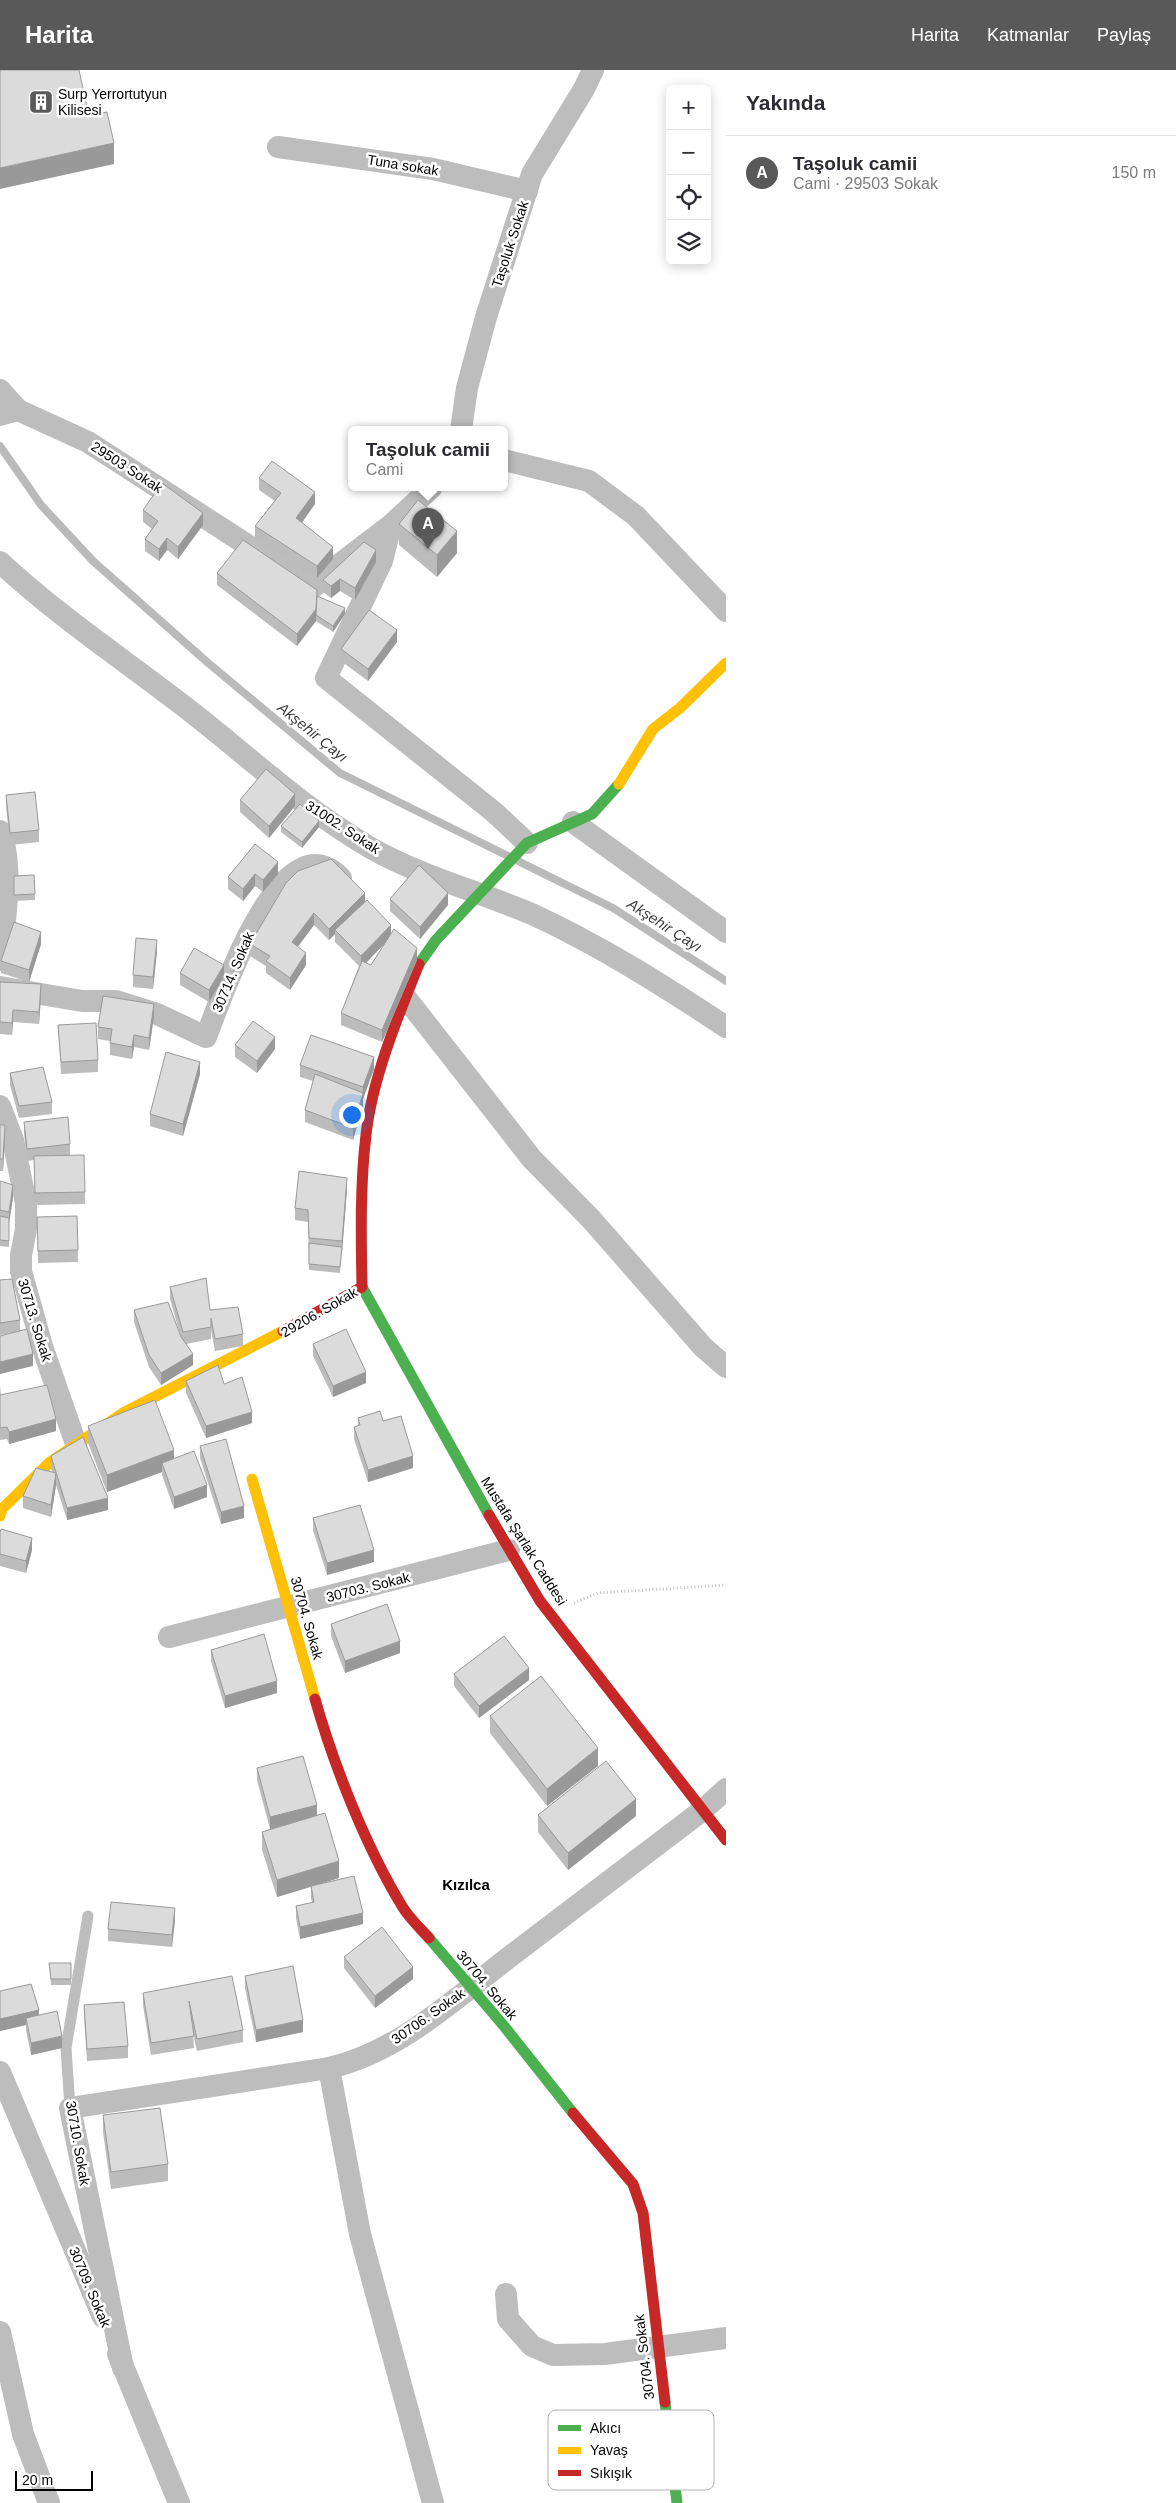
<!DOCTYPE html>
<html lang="tr">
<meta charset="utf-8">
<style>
:root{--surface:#fff;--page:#f2f2f3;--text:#2b2b33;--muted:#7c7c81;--line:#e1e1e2;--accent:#595959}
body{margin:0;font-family:Arial,sans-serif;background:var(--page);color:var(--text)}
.controls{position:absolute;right:15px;top:15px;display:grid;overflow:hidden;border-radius:8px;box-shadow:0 2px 12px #0003}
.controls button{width:45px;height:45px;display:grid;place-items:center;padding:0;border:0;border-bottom:1px solid var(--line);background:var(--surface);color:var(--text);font:25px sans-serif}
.scale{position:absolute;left:15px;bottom:12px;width:78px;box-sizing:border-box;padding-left:5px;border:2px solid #000;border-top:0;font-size:14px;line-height:18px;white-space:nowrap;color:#000;-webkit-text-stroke:4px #fff;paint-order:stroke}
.you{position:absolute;left:351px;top:1044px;width:18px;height:18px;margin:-12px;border:4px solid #fff;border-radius:50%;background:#1a73e8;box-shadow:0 0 0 8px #1a73e833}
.badge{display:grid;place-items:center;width:32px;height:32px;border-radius:50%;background:var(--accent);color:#fff;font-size:16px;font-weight:700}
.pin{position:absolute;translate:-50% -41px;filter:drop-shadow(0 1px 2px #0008)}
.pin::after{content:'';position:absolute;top:26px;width:18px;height:15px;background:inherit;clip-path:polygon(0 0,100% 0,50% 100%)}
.popup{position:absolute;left:348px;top:356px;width:160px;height:65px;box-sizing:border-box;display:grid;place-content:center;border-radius:8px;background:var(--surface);filter:drop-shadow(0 1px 4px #0005);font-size:16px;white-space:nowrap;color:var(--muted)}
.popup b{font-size:19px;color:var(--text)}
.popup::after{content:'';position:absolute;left:50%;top:100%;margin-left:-10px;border:10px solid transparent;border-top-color:var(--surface)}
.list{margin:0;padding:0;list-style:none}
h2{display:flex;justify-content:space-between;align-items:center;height:65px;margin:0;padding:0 20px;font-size:21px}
h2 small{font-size:16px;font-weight:400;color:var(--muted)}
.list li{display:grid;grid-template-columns:32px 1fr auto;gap:15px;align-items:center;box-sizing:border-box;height:75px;padding:0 20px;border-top:1px solid var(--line)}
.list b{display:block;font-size:19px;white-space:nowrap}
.list p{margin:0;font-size:16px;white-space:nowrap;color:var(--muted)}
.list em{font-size:16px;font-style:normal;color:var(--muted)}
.icon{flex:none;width:28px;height:28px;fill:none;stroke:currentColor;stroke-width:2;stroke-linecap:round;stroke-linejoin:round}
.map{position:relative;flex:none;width:726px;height:2433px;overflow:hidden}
header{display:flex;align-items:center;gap:30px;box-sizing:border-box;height:70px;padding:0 25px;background:var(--accent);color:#fff}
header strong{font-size:24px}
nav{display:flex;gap:28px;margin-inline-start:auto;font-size:18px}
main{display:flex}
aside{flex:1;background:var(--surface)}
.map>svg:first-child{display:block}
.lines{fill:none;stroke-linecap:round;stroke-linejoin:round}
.stream{stroke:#bababa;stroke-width:8}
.path{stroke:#c2c2c2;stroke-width:3;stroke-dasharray:1 2.5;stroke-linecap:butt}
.lane{stroke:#bdbdbd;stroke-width:11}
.street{stroke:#bdbdbd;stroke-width:22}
.fast{stroke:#4caf50;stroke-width:11}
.slow{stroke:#ffc107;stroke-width:11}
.jam{stroke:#c62828;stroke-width:11}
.wall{fill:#bcbcbc;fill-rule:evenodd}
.shaded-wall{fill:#999}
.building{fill:#dbdbdb;stroke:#999}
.labels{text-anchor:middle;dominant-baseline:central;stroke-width:5;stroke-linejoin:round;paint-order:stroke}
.poi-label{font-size:14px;fill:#000;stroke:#fff;text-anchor:start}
.street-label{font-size:14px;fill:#000;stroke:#fff}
.water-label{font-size:15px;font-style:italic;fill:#3d3d3d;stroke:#fff}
.neighbourhood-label{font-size:15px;font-weight:bold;fill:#000;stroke:#fff}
.key{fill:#fff;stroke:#b2b2b2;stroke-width:1}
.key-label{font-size:14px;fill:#000}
</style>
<header>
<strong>Harita</strong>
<nav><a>Harita</a><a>Katmanlar</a><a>Paylaş</a></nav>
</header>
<main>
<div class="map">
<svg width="726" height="2433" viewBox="0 0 726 2433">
<rect width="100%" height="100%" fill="#fff"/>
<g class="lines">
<g class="stream">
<path d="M0,376L41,435L93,491L207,592L340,703L508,786"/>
<path d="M518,791L613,838L726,911"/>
</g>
<path class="path" d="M574,1533L598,1523L726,1515"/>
<path class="lane" d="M70,2038L66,1978L88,1846"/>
<g class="street">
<path d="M278,77L433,99L527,121"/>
<path d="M0,320L18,340"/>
<path d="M0,345L18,340L88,372L303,511L315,516L328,503L391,455"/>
<path d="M461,360L467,318L486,247L532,104L584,19L593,0"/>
<path d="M504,390L589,411L636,446L726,541"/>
<path d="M431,418L391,455L382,491L326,608L494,742L527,773"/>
<path d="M0,492C58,546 123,589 185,637C246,684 302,738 369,777C421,807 479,821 534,845C601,876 664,916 726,957"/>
<path d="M573,752L726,862"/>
<path d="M0,761C14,795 5,854 0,890"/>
<path d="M0,917L82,931H116L157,944L206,967C220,932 281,745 341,808"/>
<path d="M406,928L532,1089L591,1149L703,1277L726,1297"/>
<path d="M0,1036L13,1070L26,1133V1159L21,1185V1201L42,1276L76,1374"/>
<path d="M169,1567L509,1480"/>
<path d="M329,1998L360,2164L433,2433"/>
<path d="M0,2002L103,2247"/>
<path d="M506,2224L508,2249L532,2276L553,2285L605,2284L726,2268"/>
<path d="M0,2262L23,2364L49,2433"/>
<path d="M118,2284L179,2433"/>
<path d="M123,2298L70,2038L329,1998C399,1982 456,1928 512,1885C576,1837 639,1788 703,1740L726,1719"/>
</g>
<g class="fast">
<path d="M419,894L436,870L527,773L592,744L619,714"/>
<path d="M362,1217L489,1445"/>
<path d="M429,1868L504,1956L573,2043"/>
<path d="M665,2332L677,2433"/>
</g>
<g class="slow">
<path d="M619,714L653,659L680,638L726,593"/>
<path d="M252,1409L315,1629"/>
<path d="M0,1446L2,1439L50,1392L123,1343L283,1261"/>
</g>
<g class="jam">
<path d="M283,1261L362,1217C361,1166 360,1115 366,1065C372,1009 398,946 419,894"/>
<path d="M489,1445L540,1531L726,1770"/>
<path d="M315,1629C334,1696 366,1777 402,1836C409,1848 420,1858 429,1868"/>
<path d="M573,2043L633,2114L643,2143L665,2332"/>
</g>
</g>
<g class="wall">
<path d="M259,408L315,434L302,453L333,489L317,508L255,468V456L275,431L259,420Z"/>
<path d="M143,440L203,455L178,489L167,480L159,491L145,481V469L152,459L143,452Z"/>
<path d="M399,454L457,483L437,507L399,475Z"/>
<path d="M376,492L355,530L340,521L331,528L323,522V510Z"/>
<path d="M217,503L317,526L345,544L333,562L316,551L297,576L217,515Z"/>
<path d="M397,572L368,611L341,591V579Z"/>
<path d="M6,725L39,760V772L10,775L6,736Z"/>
<path d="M240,730L295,736L269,768L240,742Z"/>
<path d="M281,756L319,757L302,778L281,762Z"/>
<path d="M255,774L278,804L263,822L255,816L243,831L228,819V807Z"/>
<path d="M34,805L35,830L14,831V806Z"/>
<path d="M286,813L365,832L391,863L417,890L382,972L341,955V943L359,896L335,872V864L329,870L314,855L298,877L306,895L290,920L266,903V896L250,886V874ZM384,874L371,895L366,893Z"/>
<path d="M390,829L448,835L420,869L390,841Z"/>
<path d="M41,874L29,912L1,903V891Z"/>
<path d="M157,881L153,919L133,917V905Z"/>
<path d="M180,903L224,907L209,932L180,915Z"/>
<path d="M0,912L41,926L39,954L13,952L12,965L0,964Z"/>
<path d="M154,946L149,980L134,977L132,989L110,985V971L98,969V957Z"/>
<path d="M58,955L98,990V1002L61,1004Z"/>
<path d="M235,975L275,979L257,1003L235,987Z"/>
<path d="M300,995L374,999L363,1029V1035L353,1070L305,1052V1040L313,1011L300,1007Z"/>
<path d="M10,1003L52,1032V1044L19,1048L10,1015Z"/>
<path d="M200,1004L183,1066L150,1056V1044Z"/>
<path d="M24,1052L70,1074V1085L85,1122V1134L35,1135L34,1090L27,1091L24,1064Z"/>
<path d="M0,1055L5,1067L3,1101H0Z"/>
<path d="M0,1111L13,1127L9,1154V1177L0,1176Z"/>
<path d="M347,1120L340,1203L309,1200L308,1152L295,1150V1138Z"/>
<path d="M77,1146L78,1192L38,1193L37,1147Z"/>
<path d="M0,1210L20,1250V1261L33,1296L11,1263L0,1265Z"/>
<path d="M170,1217L210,1240L243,1264V1276L215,1281L211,1260V1269L186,1274L193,1295L161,1315L149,1297L134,1252V1240L181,1268L170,1229Z"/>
<path d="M313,1274L366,1313L333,1327L313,1286Z"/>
<path d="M186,1311L224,1314L252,1353L206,1368L186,1323Z"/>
<path d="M0,1316L1,1325L56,1361L9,1374L7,1369L0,1370Z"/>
<path d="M358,1348L383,1351L413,1398L368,1412L354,1369V1357L358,1356Z"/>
<path d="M88,1356L174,1388L207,1427L174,1439L162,1405V1402L107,1422L88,1373Z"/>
<path d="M200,1376L244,1448L221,1454L200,1388Z"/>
<path d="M51,1386L108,1440L67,1450L56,1415L51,1447L23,1438V1426L52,1402L51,1398Z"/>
<path d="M313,1448L374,1492L327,1505L313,1460Z"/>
<path d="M0,1462L32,1480L26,1503L0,1496Z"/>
<path d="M331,1554L400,1583L345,1603L331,1566Z"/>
<path d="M211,1580L277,1623L225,1638L211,1591Z"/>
<path d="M454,1604L529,1610L479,1648L454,1616Z"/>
<path d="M490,1646L598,1696L547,1736L490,1663Z"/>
<path d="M257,1698L317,1746L339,1808L318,1814L363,1854L300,1869L296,1848V1836L312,1833L311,1828V1817L277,1827L262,1780V1762L282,1756L270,1759L257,1710Z"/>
<path d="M538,1745L636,1746L568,1800L538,1762Z"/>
<path d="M175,1850L172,1877L108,1871V1859Z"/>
<path d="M344,1887L413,1909L375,1938L344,1898Z"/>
<path d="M49,1893H71V1915H51Z"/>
<path d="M245,1906L303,1962L256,1972L245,1918Z"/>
<path d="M0,1921L39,1945L62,1978L31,1985L26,1960V1955L0,1961Z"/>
<path d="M143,1923L243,1960V1972L197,1981L193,1964L194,1978L151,1985L143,1935Z"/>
<path d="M84,1935L128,1976V1988L87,1991L84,1947Z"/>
<path d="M103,2045L168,2094V2111L111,2119L103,2062Z"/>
</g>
<g class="shaded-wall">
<path d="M114,73V94L0,119V98Z"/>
<path d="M315,422V434L296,460V448Z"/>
<path d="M203,443V455L178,489V477Z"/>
<path d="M457,461V483L437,507V485Z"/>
<path d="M167,468V480L159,491V479Z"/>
<path d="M333,477V489L317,508V496Z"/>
<path d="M376,480V492L355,530V518Z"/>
<path d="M340,509V521L331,528V516Z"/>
<path d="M345,538V544L333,562V556Z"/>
<path d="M316,539V551L297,576V564Z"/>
<path d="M397,560V572L368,611V599Z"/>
<path d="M295,724V736L269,768V756Z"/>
<path d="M319,751V757L302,778V772Z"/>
<path d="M278,792V804L263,822V810Z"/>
<path d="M255,804V816L243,831V819Z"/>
<path d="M365,823V835L335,860V864L329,870V859Z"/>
<path d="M448,823V835L420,869V857Z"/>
<path d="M314,843V855L292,884V872Z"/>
<path d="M391,855V867L361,898V886Z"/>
<path d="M41,862V874L29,912V900Z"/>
<path d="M157,870V881L153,919V907Z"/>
<path d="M417,878V890L382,972V960Z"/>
<path d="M306,883V895L290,920V908Z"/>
<path d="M224,895V907L209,932V920Z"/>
<path d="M41,914V926L39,954V942Z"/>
<path d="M154,934V946L149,980V968Z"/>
<path d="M13,940V952L12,965V953Z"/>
<path d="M134,965V977L132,989V977Z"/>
<path d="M275,967V979L257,1003V991Z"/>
<path d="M374,987V999L363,1029V1017Z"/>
<path d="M200,992V1004L183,1066V1054Z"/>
<path d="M363,1023V1035L353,1070V1058Z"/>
<path d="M5,1055V1067L3,1101V1089Z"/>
<path d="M347,1108V1120L342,1183V1171Z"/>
<path d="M13,1115V1127L9,1154V1142Z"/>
<path d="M33,1284V1296L0,1304V1292Z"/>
<path d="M193,1284V1295L161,1315V1303Z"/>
<path d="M366,1302V1313L333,1327V1316Z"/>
<path d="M252,1342V1353L206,1368V1356Z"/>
<path d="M56,1349V1361L9,1374V1362Z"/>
<path d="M174,1380V1397L162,1393V1402L107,1422V1405Z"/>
<path d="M413,1386V1398L368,1412V1400Z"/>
<path d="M56,1403V1415L51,1447V1435Z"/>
<path d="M207,1415V1427L174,1439V1427Z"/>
<path d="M108,1428V1440L67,1450V1438Z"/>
<path d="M244,1436V1448L221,1454V1442Z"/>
<path d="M32,1468V1480L26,1503V1491Z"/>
<path d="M374,1480V1492L327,1505V1493Z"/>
<path d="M400,1571V1583L345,1603V1591Z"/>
<path d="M529,1598V1610L479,1648V1636Z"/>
<path d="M277,1611V1623L225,1638V1626Z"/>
<path d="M598,1678V1696L547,1736V1719Z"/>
<path d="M636,1729V1746L568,1800V1783Z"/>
<path d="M317,1735V1747L270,1759V1747Z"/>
<path d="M339,1791V1808L277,1827V1810Z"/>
<path d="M175,1838V1850L172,1877V1865Z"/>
<path d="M363,1843V1854L300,1869V1857Z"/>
<path d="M413,1897V1909L375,1938V1926Z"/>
<path d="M39,1940V1952L26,1948V1955L0,1961V1949Z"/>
<path d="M303,1950V1962L256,1972V1960Z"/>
<path d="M62,1966V1978L31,1985V1973Z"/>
</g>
<g class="building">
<path d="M0,0H79L89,46L107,42L114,73L0,98Z"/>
<path d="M272,391L315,422L296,448L333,477L317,496L255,456L281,423L259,408Z"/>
<path d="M162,413L203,443L178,477L167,468L159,479L145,469L158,451L143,440Z"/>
<path d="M418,430L457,461L437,485L399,454Z"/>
<path d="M243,470L317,520L316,539L297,564L217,503Z"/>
<path d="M364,472L376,480L355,518L340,509L331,516L323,510Z"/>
<path d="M317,526L345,538L333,556L316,545Z"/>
<path d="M369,540L397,560L368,599L341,579Z"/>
<path d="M266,699L295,724L269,756L240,730Z"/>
<path d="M35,722L39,760L10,763L6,725Z"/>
<path d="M300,734L319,751L302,772L281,756Z"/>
<path d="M255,774L278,792L263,810L255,804L243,819L228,807Z"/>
<path d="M331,789L365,823L329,859L314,843L292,872L306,883L290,908L266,891L270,886L250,874L286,813L298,801Z"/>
<path d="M419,795L448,823L420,857L390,829Z"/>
<path d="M34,805L35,824L14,825V806Z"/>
<path d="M367,830L391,855L361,886L335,860Z"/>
<path d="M14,852L41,862L29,900L1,891Z"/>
<path d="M394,859L417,878L382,960L341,943L362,891L371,895Z"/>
<path d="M136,868L157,870L153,907L133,905Z"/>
<path d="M194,878L224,895L209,920L180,903Z"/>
<path d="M0,912L41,914L39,942L13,940L12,953L0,952Z"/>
<path d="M103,926L154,934L149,968L134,965L132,977L110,973L112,959L98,957Z"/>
<path d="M253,951L275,967L257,991L235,975Z"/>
<path d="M96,953L98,990L61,992L58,955Z"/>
<path d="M311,965L374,987L363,1017L300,995Z"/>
<path d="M166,982L200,992L183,1054L150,1044Z"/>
<path d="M43,997L52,1032L19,1036L10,1003Z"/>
<path d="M315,1004L363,1023L353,1058L305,1040Z"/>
<path d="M68,1047L70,1074L27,1079L24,1052Z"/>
<path d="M0,1055H5L3,1089H0Z"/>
<path d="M84,1085L85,1122L35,1123L34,1086Z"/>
<path d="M299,1101L347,1108L342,1171L309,1168L308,1140L295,1138Z"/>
<path d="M0,1111L13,1115L9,1142L0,1140Z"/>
<path d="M0,1146L9,1148V1171L0,1170Z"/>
<path d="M77,1146L78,1180L38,1181L37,1147Z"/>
<path d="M309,1173L342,1177L340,1197L309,1194Z"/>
<path d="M206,1208L210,1240L238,1237L243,1264L215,1269L211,1248V1257L183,1262L170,1217Z"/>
<path d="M12,1209L20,1250L0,1253V1210Z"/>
<path d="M168,1232L181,1267L193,1284L161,1303L149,1285L134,1240Z"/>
<path d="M27,1259L33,1284L0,1292V1266Z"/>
<path d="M346,1259L366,1302L333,1316L313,1274Z"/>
<path d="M218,1295L224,1314L242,1307L252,1342L206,1356L186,1311Z"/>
<path d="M47,1315L56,1349L9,1362L7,1357L0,1358V1325Z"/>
<path d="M155,1330L174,1380L107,1405L88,1356Z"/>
<path d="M380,1341L383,1351L401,1346L413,1386L368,1400L354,1357L360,1355L358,1348Z"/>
<path d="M83,1367L108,1428L67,1438L51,1386Z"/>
<path d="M226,1369L244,1436L221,1442L200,1376Z"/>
<path d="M194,1381L207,1415L174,1427L162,1393Z"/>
<path d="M36,1398L56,1403L51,1435L23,1426Z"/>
<path d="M360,1435L374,1480L327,1493L313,1448Z"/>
<path d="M1,1459L32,1468L26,1491L0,1484V1462Z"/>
<path d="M387,1534L400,1571L345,1591L331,1554Z"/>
<path d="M264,1564L277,1611L225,1626L211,1580Z"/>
<path d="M504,1566L529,1598L479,1636L454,1604Z"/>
<path d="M541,1606L598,1678L547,1719L490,1646Z"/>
<path d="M303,1686L317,1735L270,1747L257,1698Z"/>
<path d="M606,1691L636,1729L568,1783L538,1745Z"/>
<path d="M325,1743L339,1791L277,1810L262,1762Z"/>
<path d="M354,1806L363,1843L300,1857L296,1836L314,1832L311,1816Z"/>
<path d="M111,1832L175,1838L172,1865L108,1859Z"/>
<path d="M382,1857L413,1897L375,1926L344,1887Z"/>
<path d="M49,1893H71V1909H51Z"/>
<path d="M293,1896L303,1950L256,1960L245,1906Z"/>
<path d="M232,1906L243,1960L197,1969L189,1931L194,1966L151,1973L143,1923Z"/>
<path d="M31,1914L39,1940L0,1949V1921Z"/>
<path d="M124,1932L128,1976L87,1979L84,1935Z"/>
<path d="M57,1941L62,1966L31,1973L26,1948Z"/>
<path d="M160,2038L168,2094L111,2102L103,2045Z"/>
</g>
<defs>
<symbol id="building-square" viewBox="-11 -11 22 22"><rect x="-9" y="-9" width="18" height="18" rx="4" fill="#595959" stroke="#fff"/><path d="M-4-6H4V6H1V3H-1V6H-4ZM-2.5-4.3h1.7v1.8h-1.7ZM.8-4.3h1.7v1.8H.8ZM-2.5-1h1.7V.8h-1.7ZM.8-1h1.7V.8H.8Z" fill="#fff"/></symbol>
</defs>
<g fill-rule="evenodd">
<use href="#building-square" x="27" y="18" width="28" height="28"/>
</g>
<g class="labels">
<g class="poi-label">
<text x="58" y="24">Surp Yerrortutyun<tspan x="58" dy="16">Kilisesi</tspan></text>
</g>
<g class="street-label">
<text transform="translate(403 95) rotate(9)">Tuna sokak</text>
<text transform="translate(510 174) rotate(-72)">Taşoluk Sokak</text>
<text transform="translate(127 397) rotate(33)">29503 Sokak</text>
<text transform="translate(343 757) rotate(33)">31002. Sokak</text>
<text transform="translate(233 902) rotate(-67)">30714. Sokak</text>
<text transform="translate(319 1242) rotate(-30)">29206. Sokak</text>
<text transform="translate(35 1250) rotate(73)">30713. Sokak</text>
<text transform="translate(524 1471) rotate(58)">Mustafa Şarlak Caddesi</text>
<text transform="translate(368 1517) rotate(-14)">30703. Sokak</text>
<text transform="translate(307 1548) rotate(74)">30704. Sokak</text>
<text transform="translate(487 1915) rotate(50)">30704. Sokak</text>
<text transform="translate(428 1946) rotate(-35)">30706. Sokak</text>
<text transform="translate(78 2073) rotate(80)">30710. Sokak</text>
<text transform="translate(90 2217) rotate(67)">30709. Sokak</text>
<text transform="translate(644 2287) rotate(-97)">30704. Sokak</text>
</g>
<g class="water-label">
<text transform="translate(313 662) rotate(39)">Akşehir Çayı</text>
<text transform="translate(665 855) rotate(33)">Akşehir Çayı</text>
</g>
<g class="neighbourhood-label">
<text x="466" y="1814">Kızılca</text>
</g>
</g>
<rect x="548" y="2340" width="166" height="80" rx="8" class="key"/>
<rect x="558" y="2355" width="23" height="6" fill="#4caf50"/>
<rect x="558" y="2377" width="23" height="7" fill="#ffc107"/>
<rect x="558" y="2400" width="23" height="6" fill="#c62828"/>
<g class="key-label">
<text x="590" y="2363">Akıcı</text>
<text x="590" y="2385">Yavaş</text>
<text x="590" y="2408">Sıkışık</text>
</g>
</svg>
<div class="controls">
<button>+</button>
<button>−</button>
<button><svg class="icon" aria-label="locate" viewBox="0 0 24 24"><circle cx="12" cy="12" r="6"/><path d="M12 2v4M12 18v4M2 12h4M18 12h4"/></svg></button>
<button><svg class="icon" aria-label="layers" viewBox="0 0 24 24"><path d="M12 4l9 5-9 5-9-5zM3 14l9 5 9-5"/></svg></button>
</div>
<div class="scale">20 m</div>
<div class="you"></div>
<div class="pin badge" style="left:428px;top:479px">A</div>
<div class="popup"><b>Taşoluk camii</b>Cami</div>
</div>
<aside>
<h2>Yakında<small></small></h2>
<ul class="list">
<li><span class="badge">A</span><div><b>Taşoluk camii</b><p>Cami · 29503 Sokak</p></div><em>150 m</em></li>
</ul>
</aside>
</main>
